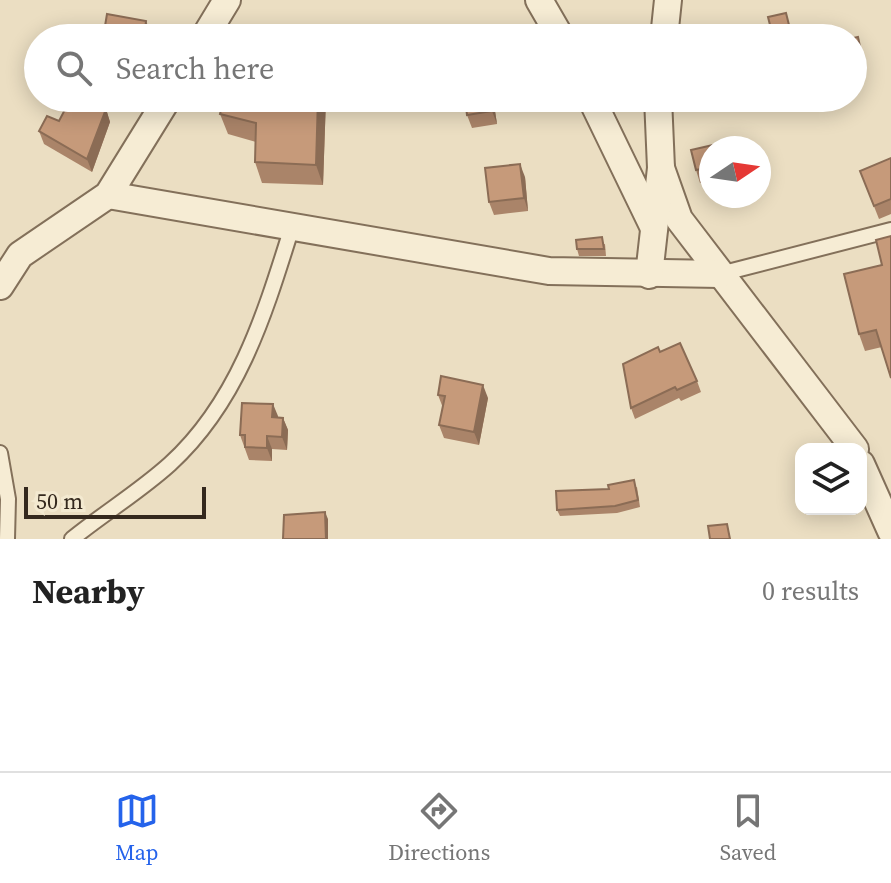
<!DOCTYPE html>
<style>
:root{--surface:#fff;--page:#f2f2f2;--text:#222;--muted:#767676;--line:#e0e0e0;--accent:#2563eb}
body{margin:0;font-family:"Source Serif 4",serif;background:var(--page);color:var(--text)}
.controls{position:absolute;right:24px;bottom:24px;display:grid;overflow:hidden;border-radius:16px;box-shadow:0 4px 20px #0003}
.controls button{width:72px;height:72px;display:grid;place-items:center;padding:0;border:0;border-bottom:2px solid var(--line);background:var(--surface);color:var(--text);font:40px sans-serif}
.compass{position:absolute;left:699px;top:136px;width:72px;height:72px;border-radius:50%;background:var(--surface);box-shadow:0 4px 20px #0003;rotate:77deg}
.scale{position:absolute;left:24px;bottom:20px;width:182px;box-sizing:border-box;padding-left:8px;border:4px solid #34281d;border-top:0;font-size:22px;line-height:28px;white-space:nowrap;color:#34281d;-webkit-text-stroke:6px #f3e9d0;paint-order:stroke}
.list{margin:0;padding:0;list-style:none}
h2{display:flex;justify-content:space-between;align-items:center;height:104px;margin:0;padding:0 32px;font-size:34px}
h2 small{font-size:26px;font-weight:400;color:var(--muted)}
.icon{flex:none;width:44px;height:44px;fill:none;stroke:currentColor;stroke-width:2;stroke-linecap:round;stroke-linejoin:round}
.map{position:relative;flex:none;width:891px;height:539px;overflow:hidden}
.search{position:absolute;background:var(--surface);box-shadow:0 4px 20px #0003;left:24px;right:24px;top:24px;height:88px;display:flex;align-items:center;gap:20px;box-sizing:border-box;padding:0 28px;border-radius:44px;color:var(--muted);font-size:30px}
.sheet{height:232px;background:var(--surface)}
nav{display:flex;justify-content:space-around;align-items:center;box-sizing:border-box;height:112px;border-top:2px solid var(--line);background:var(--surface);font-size:22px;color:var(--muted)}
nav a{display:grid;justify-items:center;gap:4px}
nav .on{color:var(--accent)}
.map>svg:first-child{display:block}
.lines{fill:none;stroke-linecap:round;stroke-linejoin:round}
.lane-casing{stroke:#83705a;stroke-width:18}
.street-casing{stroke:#83705a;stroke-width:30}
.lane{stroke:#f6ecd4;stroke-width:14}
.street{stroke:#f6ecd4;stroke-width:26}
.wall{fill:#aa8469}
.shaded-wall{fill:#8b6c55}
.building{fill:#c69a7a;stroke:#8b6c55;stroke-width:2}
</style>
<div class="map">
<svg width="891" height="539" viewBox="0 0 891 539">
<rect width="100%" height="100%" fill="#ebdec2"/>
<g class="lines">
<defs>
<g id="lane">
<path d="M720,274L891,230"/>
<path d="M0,453L8,499L7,539"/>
<path d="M72,539C104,513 139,492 170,464C239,401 265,313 292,227"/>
</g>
<g id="street">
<path d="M539,0L561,38"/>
<path d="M204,38L227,0"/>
<path d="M664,38L668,0"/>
<path d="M591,98L654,228"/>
<path d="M661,168L679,219L855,449"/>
<path d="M108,195L549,271L720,274"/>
<path d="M649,275L661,168L658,98"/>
<path d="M0,286L20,255L108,195L168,98"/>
<path d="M861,464L891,531"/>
</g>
</defs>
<use href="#lane" class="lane-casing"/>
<use href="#street" class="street-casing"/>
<use href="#lane" class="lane"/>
<use href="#street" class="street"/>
</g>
<g class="wall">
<path d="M786,13L793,38H773L768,17Z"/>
<path d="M853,38L860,44L866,68L853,71Z"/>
<path d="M326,98L323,185L262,183L255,162L256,142L228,134L220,114Z"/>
<path d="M493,98L497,124L472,128L467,115Z"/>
<path d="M106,109L110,122L92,172L44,144L39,131L59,121Z"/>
<path d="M726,142L728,148H711V181L700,183L696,170L691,150Z"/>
<path d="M891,158V214L879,219L860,171Z"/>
<path d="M525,177L528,211L494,215L489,202Z"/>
<path d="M891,236L882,347L865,351L859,334Z"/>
<path d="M605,244L606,256H579L577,249Z"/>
<path d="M660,352L697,381L701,392L681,401L679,398L635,419L631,408Z"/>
<path d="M438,395L488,398L479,445L444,438L439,425L443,408Z"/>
<path d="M278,417L283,418L288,430L287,450L272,449V461L249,460L240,435Z"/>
<path d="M637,487L640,507L617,513L560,516L557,510Z"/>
</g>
<g class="shaded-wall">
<path d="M146,21L151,33L150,38H144Z"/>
<path d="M318,98H326L323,185L316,165Z"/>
<path d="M490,98H493L497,124L492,111Z"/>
<path d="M106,109L110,122L92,172L87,159Z"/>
<path d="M520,164L525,177L528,211L524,198Z"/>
<path d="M483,385L488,398L479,445L474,432Z"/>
<path d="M273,404L278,416L277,430L272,417Z"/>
<path d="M283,418L288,430L287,450L282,437Z"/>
<path d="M267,436L272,449V461L267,448Z"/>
<path d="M325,512L328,519V539H326Z"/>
</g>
<g class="building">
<path d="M786,13L791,33L773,37L768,17Z"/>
<path d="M107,14L146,21L144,38H103Z"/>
<path d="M259,27L320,29V38H259Z"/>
<path d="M858,37L863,61L853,64V38Z"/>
<path d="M71,98H86L106,109L87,159L39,131L47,116L59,121Z"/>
<path d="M224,98H318L316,165L255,162L256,123L220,114Z"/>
<path d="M465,98H490L492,111L467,115Z"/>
<path d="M726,142L727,148H711V167L696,170L691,150Z"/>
<path d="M891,158V199L874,206L860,171Z"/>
<path d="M520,164L524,198L489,202L485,168Z"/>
<path d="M891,236V378L876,330L859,334L844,274L882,265L876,240Z"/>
<path d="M602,237L604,249H577L576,240Z"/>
<path d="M680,343L697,381L677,390L675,387L631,408L623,364L658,347L660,352Z"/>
<path d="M441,376L483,385L474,432L439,425L445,396L438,395Z"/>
<path d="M242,403L273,404L272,417L283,418L282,437L267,436V448L245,447V435H240Z"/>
<path d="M634,480L638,500L615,506L557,510L556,491L609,489L608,485Z"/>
<path d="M325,512L326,539H283L284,515Z"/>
<path d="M727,524L730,539H710L708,526Z"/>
</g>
</svg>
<div class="controls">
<button><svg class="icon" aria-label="layers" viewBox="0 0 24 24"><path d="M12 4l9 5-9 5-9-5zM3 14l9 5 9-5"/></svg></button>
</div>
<svg class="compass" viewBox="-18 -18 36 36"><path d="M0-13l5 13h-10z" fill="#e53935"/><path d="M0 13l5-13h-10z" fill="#767676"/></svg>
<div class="scale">50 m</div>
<div class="search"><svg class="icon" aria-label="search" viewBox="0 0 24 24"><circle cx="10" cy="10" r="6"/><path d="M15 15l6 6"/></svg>Search here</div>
</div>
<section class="sheet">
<h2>Nearby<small>0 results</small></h2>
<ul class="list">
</ul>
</section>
<nav>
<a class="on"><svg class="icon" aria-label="map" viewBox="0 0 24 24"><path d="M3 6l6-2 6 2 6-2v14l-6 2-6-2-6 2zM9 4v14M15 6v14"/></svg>Map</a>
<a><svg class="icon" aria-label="directions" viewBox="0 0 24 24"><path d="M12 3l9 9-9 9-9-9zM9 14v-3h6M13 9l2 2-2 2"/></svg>Directions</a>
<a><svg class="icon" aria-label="saved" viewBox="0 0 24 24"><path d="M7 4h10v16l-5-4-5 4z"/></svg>Saved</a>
</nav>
